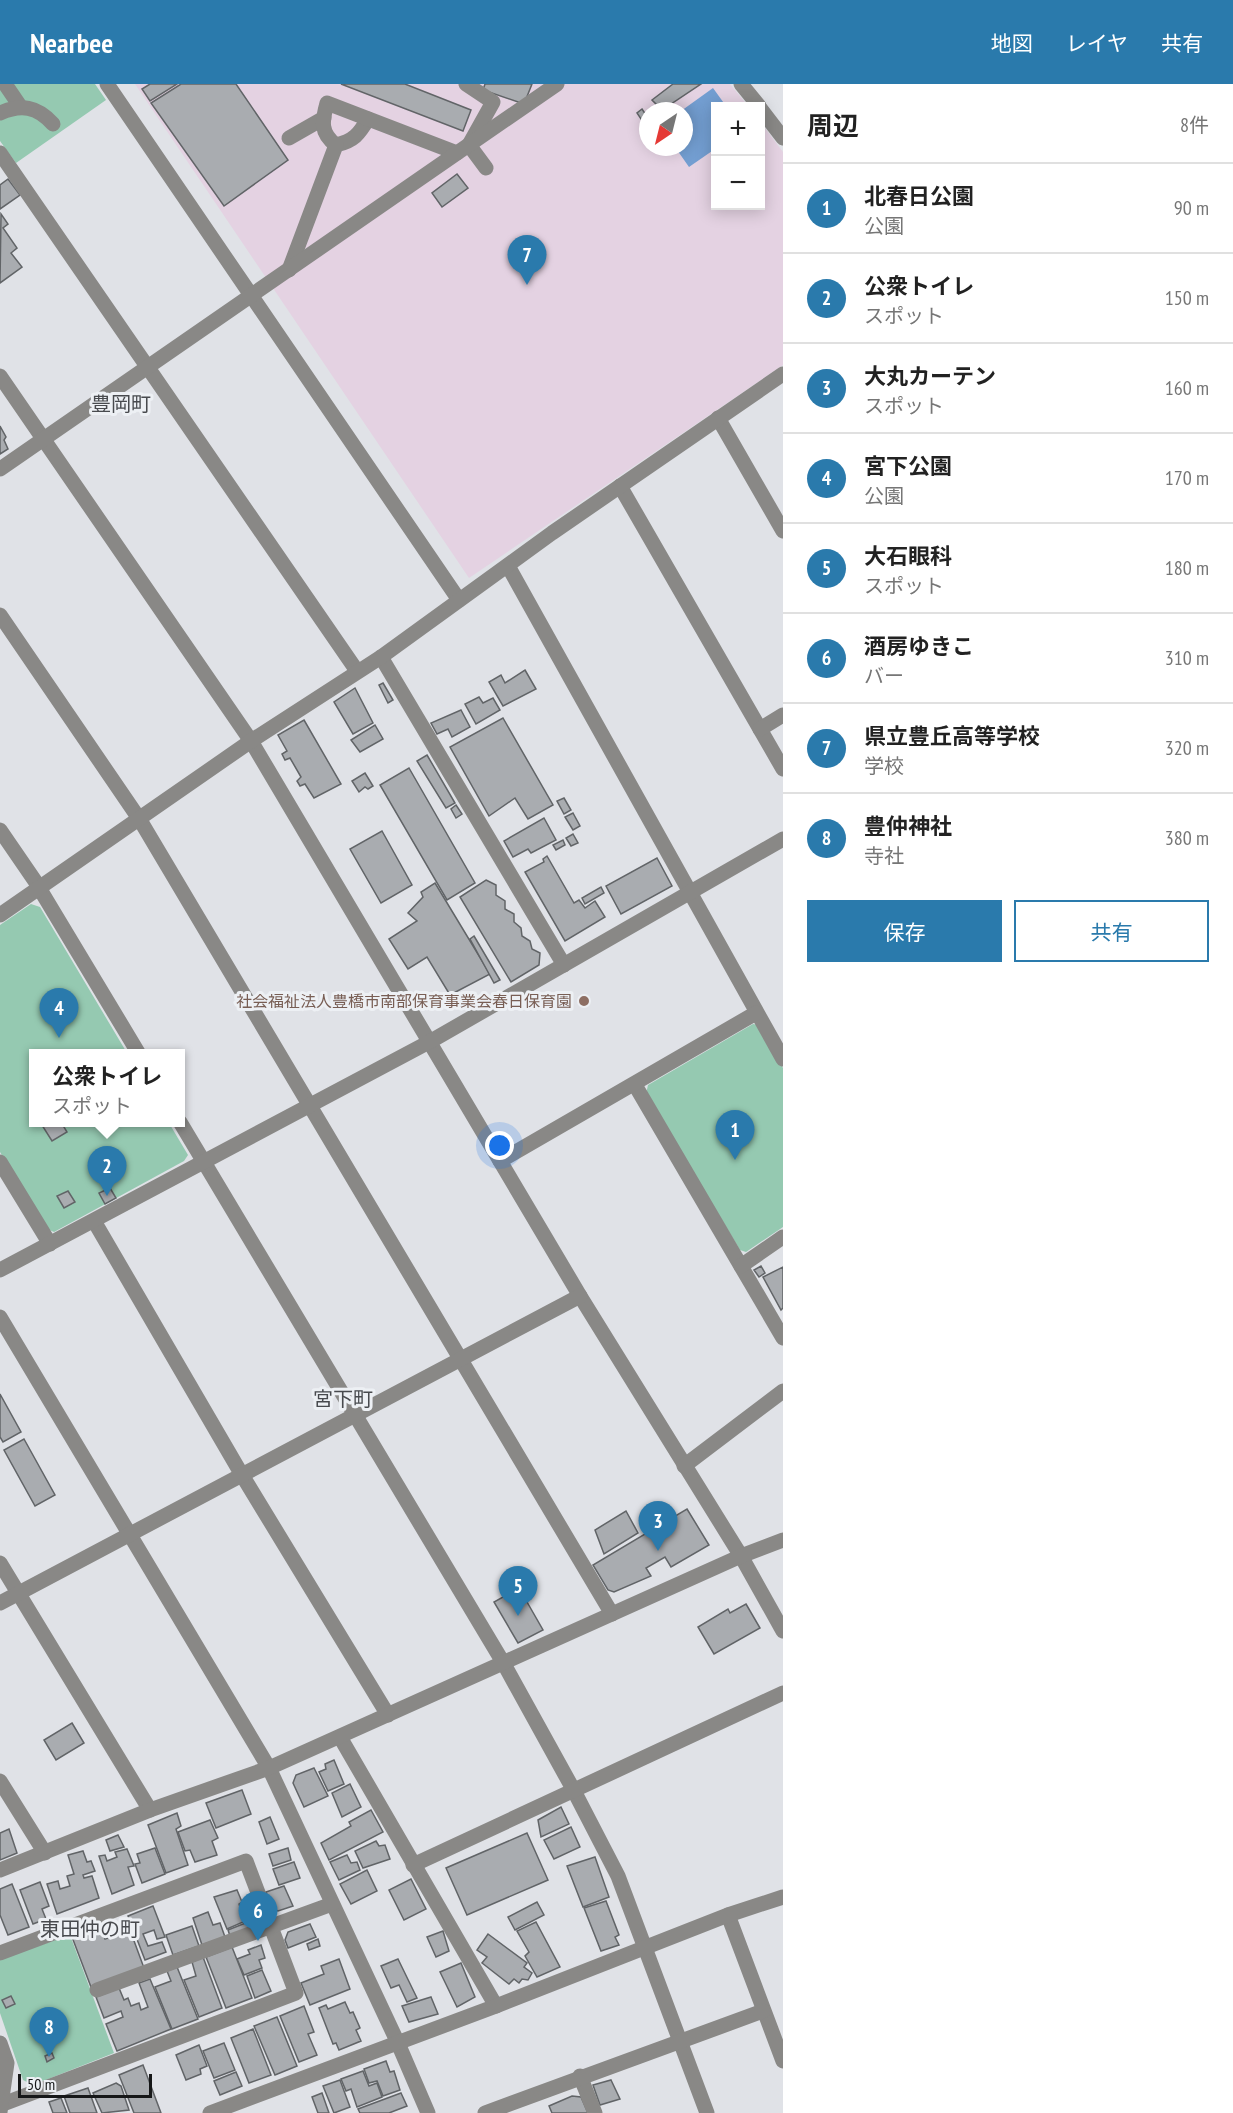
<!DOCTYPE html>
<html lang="ja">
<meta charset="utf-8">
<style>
:root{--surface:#fff;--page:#f6f6f6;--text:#222;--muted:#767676;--line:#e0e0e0;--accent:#2a7aac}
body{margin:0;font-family:"PT Sans Narrow","Noto Sans JP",sans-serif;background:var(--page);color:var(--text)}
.controls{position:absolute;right:18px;top:18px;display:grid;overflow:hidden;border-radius:0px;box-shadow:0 3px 15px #0003}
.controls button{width:54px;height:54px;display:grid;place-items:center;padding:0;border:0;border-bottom:2px solid var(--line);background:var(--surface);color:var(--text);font:30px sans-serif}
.compass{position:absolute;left:639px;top:18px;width:54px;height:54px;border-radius:50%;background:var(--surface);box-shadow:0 3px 15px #0003;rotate:215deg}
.scale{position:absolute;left:18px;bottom:15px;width:134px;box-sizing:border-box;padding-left:6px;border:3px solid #161718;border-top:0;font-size:16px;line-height:21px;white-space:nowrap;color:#161718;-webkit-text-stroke:4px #edf0f4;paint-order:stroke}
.you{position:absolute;left:500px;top:1062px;width:21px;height:21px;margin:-15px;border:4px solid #fff;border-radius:50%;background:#1a73e8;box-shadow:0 0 0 9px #1a73e833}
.badge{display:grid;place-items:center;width:39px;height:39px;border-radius:50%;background:var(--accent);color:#fff;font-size:20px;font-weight:700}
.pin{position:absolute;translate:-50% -50px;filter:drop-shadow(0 2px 3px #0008)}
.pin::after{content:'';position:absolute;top:32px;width:21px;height:18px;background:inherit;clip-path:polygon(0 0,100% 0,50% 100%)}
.popup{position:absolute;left:29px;top:965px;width:156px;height:78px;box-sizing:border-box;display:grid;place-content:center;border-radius:0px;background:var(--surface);filter:drop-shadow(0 2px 4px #0005);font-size:20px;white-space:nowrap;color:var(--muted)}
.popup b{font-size:22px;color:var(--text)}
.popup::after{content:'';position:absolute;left:50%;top:100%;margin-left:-12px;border:12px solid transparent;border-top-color:var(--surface)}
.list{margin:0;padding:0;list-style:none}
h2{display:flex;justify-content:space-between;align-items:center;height:78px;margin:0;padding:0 24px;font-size:26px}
h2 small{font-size:20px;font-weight:400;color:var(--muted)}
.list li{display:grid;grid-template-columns:39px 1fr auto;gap:18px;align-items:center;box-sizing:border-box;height:90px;padding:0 24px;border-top:2px solid var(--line)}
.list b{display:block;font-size:22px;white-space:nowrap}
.list p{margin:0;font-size:20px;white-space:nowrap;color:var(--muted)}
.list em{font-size:20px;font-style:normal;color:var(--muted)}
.actions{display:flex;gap:12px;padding:18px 24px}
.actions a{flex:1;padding:14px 0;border:2px solid var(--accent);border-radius:0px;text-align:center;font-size:21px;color:var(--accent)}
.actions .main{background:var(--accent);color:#fff}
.map{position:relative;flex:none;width:783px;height:2029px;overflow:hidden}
header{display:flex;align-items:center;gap:36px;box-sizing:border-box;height:84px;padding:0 30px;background:var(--accent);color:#fff}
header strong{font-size:28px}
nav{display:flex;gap:33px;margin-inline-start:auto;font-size:21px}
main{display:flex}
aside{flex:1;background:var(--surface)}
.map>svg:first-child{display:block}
.education{fill:#e4d2e2;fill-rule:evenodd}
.green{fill:#95c9b1}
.water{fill:#739ed1}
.building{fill:#a9acb0;stroke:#616467;stroke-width:1.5}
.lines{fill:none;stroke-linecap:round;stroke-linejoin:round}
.minor{stroke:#898886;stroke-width:15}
.education-dot{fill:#8d6e63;stroke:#edf0f4;stroke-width:2}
.labels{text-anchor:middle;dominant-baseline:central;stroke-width:6;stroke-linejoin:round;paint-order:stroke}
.education-label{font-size:16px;fill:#785e54;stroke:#edf0f4;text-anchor:end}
.quarter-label{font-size:20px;fill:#484a4e;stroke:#edf0f4}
</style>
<header>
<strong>Nearbee</strong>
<nav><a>地図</a><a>レイヤ</a><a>共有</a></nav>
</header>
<main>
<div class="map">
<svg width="783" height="2029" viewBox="0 0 783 2029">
<rect width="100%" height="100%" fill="#e0e2e7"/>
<path class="education" d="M135,0H730L748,22H716V122H760L761,39L783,68V281L469,494ZM648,27H684V63H648Z"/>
<g class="green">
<path d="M0,0H95L106,16L16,79L0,57Z"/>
<path d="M31,820L40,823L127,969L33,970V1038L169,1039L188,1071L184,1077L54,1148L45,1144L0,1068V841Z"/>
<path d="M753,940L759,941L783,984V1143L746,1168L740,1166L646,1010L648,1001Z"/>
<path d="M70,1851L114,1969L33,2001L23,1996L0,1929V1875Z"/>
</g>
<path class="water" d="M713,4L726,22H716L715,65L689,83L675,63H684V27H681Z"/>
<g class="building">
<path d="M150,0H177L150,17L142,5Z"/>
<path d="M181,0H236L288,76L224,122L151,19Z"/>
<path d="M341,0H405L471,26L463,47Z"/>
<path d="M485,0H532L524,20L483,6Z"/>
<path d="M673,0H701L662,26L652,16Z"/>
<path d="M642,25L648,34L643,38L637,29Z"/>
<path d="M457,90L468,104L442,123L432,109Z"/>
<path d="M8,95L20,111L0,125V101Z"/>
<path d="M1,130L8,140L3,144L17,164L11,169L22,183L0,199Z"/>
<path d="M0,342L6,353L4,356L8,365L0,370Z"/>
<path d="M525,586L536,605L503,622L489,598L501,591L505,599Z"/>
<path d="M383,599L393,616L388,619L379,601Z"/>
<path d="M355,604L373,639L353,650L334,618Z"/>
<path d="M479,613L483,619L493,614L500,626L476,640L465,620Z"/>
<path d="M461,626L470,643L452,653L448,645L437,650L431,639Z"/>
<path d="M503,634L553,721L528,735L515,714L489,732L450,663Z"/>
<path d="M304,636L341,700L314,714L305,700L300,702L297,697L301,693L290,674L285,676L282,670L287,667L278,651Z"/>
<path d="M375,641L383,655L360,668L351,656Z"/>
<path d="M427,671L455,719L446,724L417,677Z"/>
<path d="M409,684L475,799L447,816L380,701Z"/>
<path d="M365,689L373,702L368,705L365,703L359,708L352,697Z"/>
<path d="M564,714L571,726L564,730L557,717Z"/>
<path d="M456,721L462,730L456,734L451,725Z"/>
<path d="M573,729L580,742L573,746L565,733Z"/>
<path d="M544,734L556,756L531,769L528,765L513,773L504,757Z"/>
<path d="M382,747L412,801L381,819L350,765Z"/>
<path d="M573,750L578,759L571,762L566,754Z"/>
<path d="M563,756L565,761L556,766L553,761Z"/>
<path d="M547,772L574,819L579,816L585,824L595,817L605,833L565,857L525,788L544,778L543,775Z"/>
<path d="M657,774L672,802L621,830L606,802Z"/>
<path d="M486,796L496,801V811L505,817V825L514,830V838L521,844L522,852L530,857L532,865L540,869L539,881L511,898L460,813Z"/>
<path d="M435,799L490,890L450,911L427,873L408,885L389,855L417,837L408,829L423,813L421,808Z"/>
<path d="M601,803L604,809L585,820L582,814Z"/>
<path d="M474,852L500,896L494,899L470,855Z"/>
<path d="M40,1038H61L67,1048L52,1057Z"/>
<path d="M110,1104L116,1114L105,1120L99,1109Z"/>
<path d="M68,1107L75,1118L64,1124L57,1112Z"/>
<path d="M761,1182L765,1189L759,1193L754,1186Z"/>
<path d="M783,1183V1224L781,1226L763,1193Z"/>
<path d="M0,1310L21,1348L3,1358L0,1353Z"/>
<path d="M24,1355L55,1411L35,1422L4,1366Z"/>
<path d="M687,1425L709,1461L671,1483L665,1473L646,1484L651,1492L614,1508L608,1506L593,1481Z"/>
<path d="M626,1427L638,1449L604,1470L595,1446Z"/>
<path d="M519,1504L543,1546L518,1559L494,1518Z"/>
<path d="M746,1520L760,1544L714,1570L698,1543L728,1525L730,1529Z"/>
<path d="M72,1639L84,1659L56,1676L44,1656Z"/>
<path d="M334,1676L344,1700L328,1707L319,1688L326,1685L325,1680Z"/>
<path d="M314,1684L328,1712L304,1723L293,1699L296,1691Z"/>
<path d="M350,1700L361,1723L342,1733L332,1709Z"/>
<path d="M242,1706L251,1730L216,1744L206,1719Z"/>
<path d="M561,1723L569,1740L541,1753L538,1736Z"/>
<path d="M371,1726L383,1748L329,1776L321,1759L351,1742L349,1738Z"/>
<path d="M177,1729L181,1742L176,1745L188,1781L166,1789L148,1741Z"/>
<path d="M270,1733L279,1755L267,1760L259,1738Z"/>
<path d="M210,1736L218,1754L212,1757L217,1771L195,1778L190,1766L185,1767L178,1748Z"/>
<path d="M571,1743L580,1763L554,1775L544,1756Z"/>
<path d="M9,1745L17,1769L0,1776V1749Z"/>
<path d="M527,1749L548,1796L467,1831L446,1784Z"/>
<path d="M118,1751L124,1763L110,1767L106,1756Z"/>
<path d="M376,1757L379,1762L385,1761L390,1775L363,1784L355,1767Z"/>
<path d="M155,1764L165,1790L142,1799L135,1780L140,1779L137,1770Z"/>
<path d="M288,1764L291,1776L273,1782L269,1770Z"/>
<path d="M127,1765L134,1782L128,1783L134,1801L112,1810L99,1772L105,1771L107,1777L117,1773L115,1768Z"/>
<path d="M83,1767L87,1778L91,1777L95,1787L83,1791L84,1794L92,1792L99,1814L57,1830L47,1800L58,1797L60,1805L70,1802L67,1792L74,1790L68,1771Z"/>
<path d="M347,1771L351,1779L357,1778L360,1786L339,1796L330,1778Z"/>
<path d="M595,1773L609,1813L583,1823L567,1782Z"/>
<path d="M294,1778L300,1794L279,1801L273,1785Z"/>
<path d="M367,1786L377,1807L351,1820L340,1800Z"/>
<path d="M411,1795L426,1825L404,1836L389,1806Z"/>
<path d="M40,1798L49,1822L42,1825L46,1835L33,1840L20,1806Z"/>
<path d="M12,1800L29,1843L8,1851L0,1831V1805Z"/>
<path d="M284,1802L293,1822L278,1827L272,1825L266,1808Z"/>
<path d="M237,1806L242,1818L239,1820L241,1826L245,1825L250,1835L227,1845L214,1813Z"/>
<path d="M606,1817L619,1851L615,1853L619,1861L601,1867L584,1824Z"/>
<path d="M537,1818L544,1831L515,1846L508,1833Z"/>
<path d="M153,1822L165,1853L157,1855L154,1846L143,1850L148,1862L162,1858L166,1868L145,1876L128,1832Z"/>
<path d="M208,1828L213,1841L220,1839L225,1853L202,1861L193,1834Z"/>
<path d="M248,1838L250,1844L230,1852L228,1846Z"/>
<path d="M536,1838L560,1883L537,1893L525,1872L529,1868L517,1847Z"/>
<path d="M310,1840L316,1853L288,1864L285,1856L288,1848Z"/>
<path d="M192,1842L199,1862L173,1871L166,1851Z"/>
<path d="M100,1843L105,1855L130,1846L144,1884L91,1903L72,1853Z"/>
<path d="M443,1847L449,1867L436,1873L427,1853Z"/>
<path d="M488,1850L527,1879L524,1883L532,1889L528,1896L522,1895L519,1899L514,1895L509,1900L482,1879L487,1873L477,1866Z"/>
<path d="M318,1855L320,1862L309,1866L307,1860Z"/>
<path d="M261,1861L265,1874L259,1876L262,1884L244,1891L237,1875L250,1870L248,1866Z"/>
<path d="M232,1863L252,1914L226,1924L206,1873Z"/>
<path d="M203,1873L222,1924L199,1933L184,1896L196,1892L192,1878Z"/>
<path d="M339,1875L350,1905L310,1921L301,1899L324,1890L321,1882Z"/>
<path d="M398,1875L417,1914L407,1918L399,1901L391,1904L381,1882Z"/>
<path d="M461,1879L475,1913L457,1923L440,1888Z"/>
<path d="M177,1883L198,1935L172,1945L155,1903L171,1897L167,1887Z"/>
<path d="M262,1886L271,1907L255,1914L247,1892Z"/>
<path d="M150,1895L171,1945L117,1967L106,1940L123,1933L121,1927L104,1934L96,1913L119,1904L124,1916L128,1914L131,1922L139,1919L141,1926L148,1923L139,1899Z"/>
<path d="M11,1912L15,1920L6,1924L2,1916Z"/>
<path d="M431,1913L438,1930L409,1938L402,1922Z"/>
<path d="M345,1918L350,1929L353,1928L360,1944L356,1946L361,1957L339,1966L336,1959L333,1960L319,1924L326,1921L328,1925Z"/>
<path d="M304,1922L314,1948L308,1950L317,1971L299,1978L280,1932Z"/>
<path d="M277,1933L297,1982L275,1991L254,1942Z"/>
<path d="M253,1945L271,1991L249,1999L231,1954Z"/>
<path d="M224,1959L235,1986L214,1994L203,1967Z"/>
<path d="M199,1961L207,1982L200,1985L201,1990L186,1996L176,1971Z"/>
<path d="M52,1969L54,1974L47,1978L45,1972Z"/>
<path d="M386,1977L390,1988L394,1987L400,2006L383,2012L377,1997L369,1999L364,1985Z"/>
<path d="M143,1981L161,2029H134L119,1991Z"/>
<path d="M363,1987L369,2002L377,1999L382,2013L357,2023L351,2005L346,2007L341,1995Z"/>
<path d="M236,1988L242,2002L220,2011L214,1997Z"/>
<path d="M340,1996L350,2023L334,2029L323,2002Z"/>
<path d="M611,1996L620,2015L600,2021L593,2001Z"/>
<path d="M116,1999L121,2002L129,2026L102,2029L93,2009Z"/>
<path d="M88,2004L97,2029H70L64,2012Z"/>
<path d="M322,2009L329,2029H318L312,2013Z"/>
<path d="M401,2009L407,2022L389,2029H360L358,2025Z"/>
<path d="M572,2012L581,2013L588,2029H552L549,2022Z"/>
<path d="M61,2014L67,2029H53L49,2018Z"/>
</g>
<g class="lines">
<g class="minor">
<path d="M5,0L20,22"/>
<path d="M107,0L459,516"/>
<path d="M466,0L493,18L469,61L486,84"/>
<path d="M741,0L759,22"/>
<path d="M760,24L783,54"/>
<path d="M0,29C21,20 37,22 53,40"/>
<path d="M289,54L324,34"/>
<path d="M336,61C354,57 359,50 368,35"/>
<path d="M0,69L357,587"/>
<path d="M289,186L336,61C320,49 322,37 327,19L457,69"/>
<path d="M0,292L251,657L580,1212L741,1472L783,1547"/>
<path d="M718,334L783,447"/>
<path d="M0,385L557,0"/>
<path d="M620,402L783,685"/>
<path d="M508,482L783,975"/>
<path d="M0,531L140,736L612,1530"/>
<path d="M381,573L564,881"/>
<path d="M760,645L783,631"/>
<path d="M0,746L35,797L139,970"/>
<path d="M0,831L251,657L381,573L552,449L783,290"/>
<path d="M635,1001L783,1254"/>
<path d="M180,1038L504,1580L573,1705L618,1792L707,2029"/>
<path d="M500,1077L756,929"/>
<path d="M0,1078L50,1160"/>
<path d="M94,1137L242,1391L388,1631"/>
<path d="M741,1182L783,1153"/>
<path d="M0,1186L431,957L783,755"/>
<path d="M0,1233L269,1684L397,1957L428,2029"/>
<path d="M684,1382L783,1307"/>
<path d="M0,1479L150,1726"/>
<path d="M0,1519L580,1212"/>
<path d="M340,1653L496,1922"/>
<path d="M0,1697L45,1769"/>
<path d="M413,1781L783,1609"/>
<path d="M0,1786L150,1726L269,1684L741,1472L783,1456"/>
<path d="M728,1831L783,1977"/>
<path d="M0,1869L246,1777L296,1909L3,2020"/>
<path d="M97,1906L332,1820"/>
<path d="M0,1959L7,1979L0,2028"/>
<path d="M580,1992L595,2029"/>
<path d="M210,2029L496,1922L728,1831L783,1813"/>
<path d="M485,2029L763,1927"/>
</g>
</g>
<circle class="education-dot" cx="584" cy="917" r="6"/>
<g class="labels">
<g class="education-label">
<text x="572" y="917">社会福祉法人豊橋市南部保育事業会春日保育園</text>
</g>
<g class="quarter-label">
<text x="121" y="320">豊岡町</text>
<text x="343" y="1315">宮下町</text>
<text x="90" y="1845">東田仲の町</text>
</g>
</g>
</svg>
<div class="controls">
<button>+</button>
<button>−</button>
</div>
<svg class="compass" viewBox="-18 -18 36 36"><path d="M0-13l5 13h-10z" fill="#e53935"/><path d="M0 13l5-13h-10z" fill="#767676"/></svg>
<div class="scale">50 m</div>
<div class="you"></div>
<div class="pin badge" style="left:735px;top:1076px">1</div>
<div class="pin badge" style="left:107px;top:1112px">2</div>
<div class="popup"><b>公衆トイレ</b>スポット</div>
<div class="pin badge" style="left:658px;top:1467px">3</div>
<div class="pin badge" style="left:59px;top:954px">4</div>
<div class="pin badge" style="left:518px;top:1532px">5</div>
<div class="pin badge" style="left:258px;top:1857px">6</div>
<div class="pin badge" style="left:527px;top:201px">7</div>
<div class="pin badge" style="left:49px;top:1973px">8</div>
</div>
<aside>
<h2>周辺<small>8件</small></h2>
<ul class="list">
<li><span class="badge">1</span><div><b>北春日公園</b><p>公園</p></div><em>90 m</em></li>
<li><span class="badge">2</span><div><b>公衆トイレ</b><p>スポット</p></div><em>150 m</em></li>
<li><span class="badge">3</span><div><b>大丸カーテン</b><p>スポット</p></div><em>160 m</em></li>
<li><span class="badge">4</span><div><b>宮下公園</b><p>公園</p></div><em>170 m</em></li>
<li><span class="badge">5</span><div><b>大石眼科</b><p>スポット</p></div><em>180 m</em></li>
<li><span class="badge">6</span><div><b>酒房ゆきこ</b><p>バー</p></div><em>310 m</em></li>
<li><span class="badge">7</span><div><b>県立豊丘高等学校</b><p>学校</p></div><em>320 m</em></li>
<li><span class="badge">8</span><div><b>豊仲神社</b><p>寺社</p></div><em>380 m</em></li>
</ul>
<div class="actions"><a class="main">保存</a><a>共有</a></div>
</aside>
</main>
